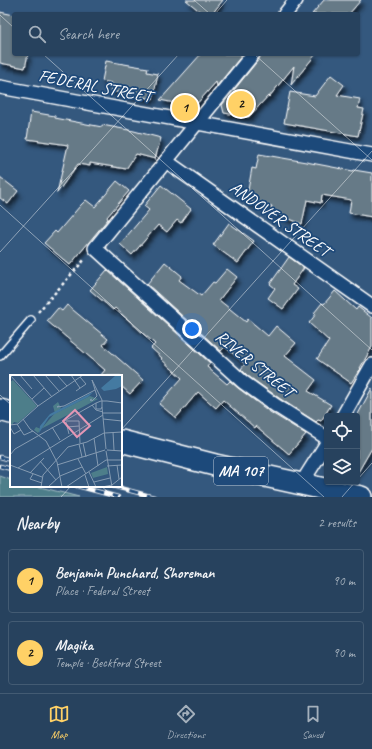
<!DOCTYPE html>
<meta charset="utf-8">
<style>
:root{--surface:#27425e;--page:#2f4964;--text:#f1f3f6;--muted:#a4b0bc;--line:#435b73;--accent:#ffd166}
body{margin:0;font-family:Caveat,sans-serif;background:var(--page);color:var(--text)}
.controls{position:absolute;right:12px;bottom:12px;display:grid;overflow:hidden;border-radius:4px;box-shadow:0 1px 3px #0004}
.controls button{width:36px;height:36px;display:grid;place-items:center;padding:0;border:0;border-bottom:1px solid var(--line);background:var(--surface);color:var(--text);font:20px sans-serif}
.you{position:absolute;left:192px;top:329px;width:14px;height:14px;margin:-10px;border:3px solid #fff;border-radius:50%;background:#1a73e8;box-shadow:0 0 0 6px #1a73e833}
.badge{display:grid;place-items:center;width:26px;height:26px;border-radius:50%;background:var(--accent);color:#111;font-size:13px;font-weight:700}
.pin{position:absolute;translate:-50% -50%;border:2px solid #fff;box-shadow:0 1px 4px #0006}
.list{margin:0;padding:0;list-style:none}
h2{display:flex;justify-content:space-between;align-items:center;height:52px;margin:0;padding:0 16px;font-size:17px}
h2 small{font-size:13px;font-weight:400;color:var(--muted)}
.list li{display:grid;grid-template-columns:26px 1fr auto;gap:12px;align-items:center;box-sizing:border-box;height:64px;margin:0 8px 8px;padding:0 8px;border:1px solid var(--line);border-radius:4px}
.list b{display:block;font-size:15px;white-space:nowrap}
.list p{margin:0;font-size:13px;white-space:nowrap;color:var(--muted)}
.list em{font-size:13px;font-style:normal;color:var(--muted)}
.icon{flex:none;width:22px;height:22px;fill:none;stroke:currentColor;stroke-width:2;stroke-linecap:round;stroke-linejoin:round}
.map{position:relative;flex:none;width:372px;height:497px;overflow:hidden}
.search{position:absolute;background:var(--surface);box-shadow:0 1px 3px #0004;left:12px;right:12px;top:12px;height:44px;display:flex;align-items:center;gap:10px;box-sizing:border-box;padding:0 14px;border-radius:4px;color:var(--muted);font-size:15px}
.sheet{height:196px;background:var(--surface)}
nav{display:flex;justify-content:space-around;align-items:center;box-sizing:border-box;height:56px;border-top:1px solid var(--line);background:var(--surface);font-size:11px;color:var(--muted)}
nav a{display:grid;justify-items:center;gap:2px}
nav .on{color:var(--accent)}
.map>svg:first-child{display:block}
.green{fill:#4d7e8a;stroke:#a6bec4}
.building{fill:#667a87;stroke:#fff;filter:url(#shadow)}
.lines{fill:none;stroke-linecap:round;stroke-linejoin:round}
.service-casing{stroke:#fff;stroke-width:10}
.minor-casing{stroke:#fff;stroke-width:16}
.primary-casing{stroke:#fff;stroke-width:24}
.path{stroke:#fff;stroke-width:2.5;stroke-dasharray:3 3;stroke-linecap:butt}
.service{stroke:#1f4a7a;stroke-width:7}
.minor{stroke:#1f4a7a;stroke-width:13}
.primary{stroke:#1f4a7a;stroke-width:21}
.rail-casing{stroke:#fff;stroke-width:4.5}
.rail{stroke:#1f4a7a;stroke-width:3;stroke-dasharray:9;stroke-linecap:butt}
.ticks{fill:none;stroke:#fff;stroke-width:1;stroke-opacity:0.45}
.labels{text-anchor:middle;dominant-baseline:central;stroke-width:3.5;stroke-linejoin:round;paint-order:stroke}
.shield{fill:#1f4a7a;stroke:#bcc9d7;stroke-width:1}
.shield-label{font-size:16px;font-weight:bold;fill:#fff}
.street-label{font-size:17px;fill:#fff;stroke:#1f4a7a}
.inset-road{fill:none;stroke:#859bb2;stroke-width:1}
.view{fill:#e497b5;fill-opacity:0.15;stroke:#e497b5;stroke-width:2}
.inset-edge{fill:none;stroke:#fff;stroke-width:2}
</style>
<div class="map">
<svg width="372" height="497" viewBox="0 0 372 497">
<defs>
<filter id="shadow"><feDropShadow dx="2.5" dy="4.5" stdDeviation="2" flood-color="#0009"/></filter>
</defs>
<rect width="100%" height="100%" fill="#34587e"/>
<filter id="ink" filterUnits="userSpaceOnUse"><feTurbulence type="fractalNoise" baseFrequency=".025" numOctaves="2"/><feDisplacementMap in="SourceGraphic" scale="8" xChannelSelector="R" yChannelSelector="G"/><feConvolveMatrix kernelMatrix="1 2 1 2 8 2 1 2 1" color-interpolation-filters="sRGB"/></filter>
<g filter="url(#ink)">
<path class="green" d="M0,476L11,480V486H36L79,497H0Z"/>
<g class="building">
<path d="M186,0H223L212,14H203Z"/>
<path d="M324,0H361L349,14H312Z"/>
<path d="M0,12L14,15V54H28L25,68L0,63Z"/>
<path d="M201,54H243L217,86L216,82L194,107L160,100Z"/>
<path d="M261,54H316L291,85L294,66L269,97L268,96L249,117L224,113L222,105L259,59Z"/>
<path d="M106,61L148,68L147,72L158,74L153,99L111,91L112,83L102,81Z"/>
<path d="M331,75L344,85L337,95L360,99L358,108L364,109L358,136L284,123L290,92L315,96Z"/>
<path d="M31,112L55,116V118L102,127V125L134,131L161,138L155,159L136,154L126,169L90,163V166L78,164L57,193L68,145L27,139Z"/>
<path d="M259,154L306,162L353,171L354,170L372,173V217L349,213L351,200L322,195L321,203L307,200L302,224L270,211L272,206L246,201L252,168L256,169Z"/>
<path d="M0,177L18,191L8,204L0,198Z"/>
<path d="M117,181L129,191L107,217L108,219L70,265L44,243L55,231L57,233L80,206L86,200L95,207Z"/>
<path d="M161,185L191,209L181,223L177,220L167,232L158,225L132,255L120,244L149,210L144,206Z"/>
<path d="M229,223L254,241L238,263L213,245Z"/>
<path d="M289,257L304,268L292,285L298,289L283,309L268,298L275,288L270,284Z"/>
<path d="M165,262L182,276L179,280L201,296L213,282L215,283L227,269L237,277L219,300L246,322L248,319L268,336L276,326L296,343L285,356L316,380L308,391L331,405L321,421L318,420L316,422L279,398L248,376L241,369L245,364L225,347L221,351L147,284Z"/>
<path d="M107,270L210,363L207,367L227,384L230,381L238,388L270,412L306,434L289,454L256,426L255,428L223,400L216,408L198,392L176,418L159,404L182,378L161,359L162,358L151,348L155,344L115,308L113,310L90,290Z"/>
<path d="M335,291L356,310L358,307L372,318V347L360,368L361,369L359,371L351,383L317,359L329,341L309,323L316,314L314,313L322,303L324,304Z"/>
<path d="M67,305L108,339L103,345L143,380L130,394L121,386V376H100L105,370L47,321L58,308L62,311Z"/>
<path d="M372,388V448L357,474V416Z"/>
</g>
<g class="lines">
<defs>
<path id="service" d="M0,356L31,320"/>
<g id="minor">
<path d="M285,14L296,0"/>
<path d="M253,54L166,161L95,248L243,382L275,405L327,438"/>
<path d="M0,87L372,155"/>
<path d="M166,161L372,306"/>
<path d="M343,416L372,365"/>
<path d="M301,484L327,443"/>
</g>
<g id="primary">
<path d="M0,410L11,413"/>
<path d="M121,441L215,465L361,497"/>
</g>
</defs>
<use href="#service" class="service-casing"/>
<use href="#minor" class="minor-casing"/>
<use href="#primary" class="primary-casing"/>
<path class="path" d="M38,312L85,259"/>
<use href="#service" class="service"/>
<use href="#minor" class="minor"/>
<use href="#primary" class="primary"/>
<defs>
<g id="rail">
<path d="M0,457L11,460"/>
<path d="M0,466L11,469"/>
<path d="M77,486L118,497"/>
<path d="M112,486L154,497"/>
</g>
</defs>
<use href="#rail" class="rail-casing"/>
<use href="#rail" class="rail"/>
</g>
</g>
<path class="ticks" d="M194,0L210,14M215,14L227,0M0,15L14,28M43,54L372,350M254,54L372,160M0,205L324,497M0,252L179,54M0,395L11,405M121,430L372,151M357,480L372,463M101,486L114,497M61,497L71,486M342,497L355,482"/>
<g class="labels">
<rect class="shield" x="214" y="457" width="54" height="28" rx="3"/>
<g class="shield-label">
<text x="241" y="471">MA 107</text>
</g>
<g class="street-label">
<text transform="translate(95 86) rotate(11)">FEDERAL STREET</text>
<text transform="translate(280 219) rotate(35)">ANDOVER STREET</text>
<text transform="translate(255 364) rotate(39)">RIVER STREET</text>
</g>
</g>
<g transform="translate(10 375)">
<rect width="112" height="112" fill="#34587e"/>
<path d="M3,5L27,31L8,48L4,47L2,50L0,49V7ZM80,21L88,24L31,54L28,58L24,55L26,52L31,54L45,38L43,31L48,27L51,33L46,38ZM97,92L98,99L83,103L81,98Z" fill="#4d7e8a"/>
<path d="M112,0V11L106,14L94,16L91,13L105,1ZM83,17L78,22L39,42L29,58L30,51L40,39Z" fill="#447aa1"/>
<path class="inset-road" d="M0,0L28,31M10,0L22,14M23,0L42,22M35,0L49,16M47,0L57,11M61,0L70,13M82,5L87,21L82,26L80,25L82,24M82,5L92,25V32L91,34H86V28L91,26H97L112,28M66,16L76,9L70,2M22,24L34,13M82,30L86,35L93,37M49,31L47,32L54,31L85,15M92,32L96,74M93,38H112M13,44L20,54L36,66L47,87L52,112M93,44L112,46M56,46H69L70,68M56,47L59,59M7,49L14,60L23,56M0,50L8,49L28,31L73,0M0,52L4,59L11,55M42,52L50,65M57,52L69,51M103,57L104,75M95,58L112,57M84,63L88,91M73,68L76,82M69,69L72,82M97,75L112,76M96,76L102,112M0,80L5,74L86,28M68,84L76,99M30,86L46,105M0,90L32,102M47,90L95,75M107,90L109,104M97,91L112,90M8,93L93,40M79,97L86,112M20,98L34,83M23,99L20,104L32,108M75,100L79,112M84,107L100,103M31,112L33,100L58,72L77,67L94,58M38,112L50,101L72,92M56,112L96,85H112M92,112L102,110L112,102"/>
<path class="view" d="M65,35L80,51L67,62L53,46Z"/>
<rect width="112" height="112" class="inset-edge"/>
</g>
</svg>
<div class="controls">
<button><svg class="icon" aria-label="locate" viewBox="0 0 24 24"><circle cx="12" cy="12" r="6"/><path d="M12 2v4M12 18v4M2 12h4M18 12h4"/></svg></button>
<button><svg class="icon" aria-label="layers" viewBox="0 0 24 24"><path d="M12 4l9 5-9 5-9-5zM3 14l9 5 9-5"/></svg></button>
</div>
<div class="you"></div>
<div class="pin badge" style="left:185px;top:108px">1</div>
<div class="pin badge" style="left:241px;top:104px">2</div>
<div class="search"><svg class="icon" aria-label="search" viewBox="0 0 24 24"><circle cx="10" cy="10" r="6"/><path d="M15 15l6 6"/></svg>Search here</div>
</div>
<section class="sheet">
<h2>Nearby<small>2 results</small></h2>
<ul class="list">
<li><span class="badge">1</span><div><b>Benjamin Punchard, Shoreman</b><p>Place · Federal Street</p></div><em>90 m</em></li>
<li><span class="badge">2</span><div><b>Magika</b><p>Temple · Beckford Street</p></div><em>90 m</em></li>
</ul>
</section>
<nav>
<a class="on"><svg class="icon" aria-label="map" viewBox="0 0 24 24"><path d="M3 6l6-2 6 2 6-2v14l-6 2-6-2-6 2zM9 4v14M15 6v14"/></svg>Map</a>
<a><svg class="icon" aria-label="directions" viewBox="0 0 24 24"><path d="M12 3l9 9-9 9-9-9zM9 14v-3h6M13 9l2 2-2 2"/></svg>Directions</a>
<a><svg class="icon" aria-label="saved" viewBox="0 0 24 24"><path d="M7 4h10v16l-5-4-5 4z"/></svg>Saved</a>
</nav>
